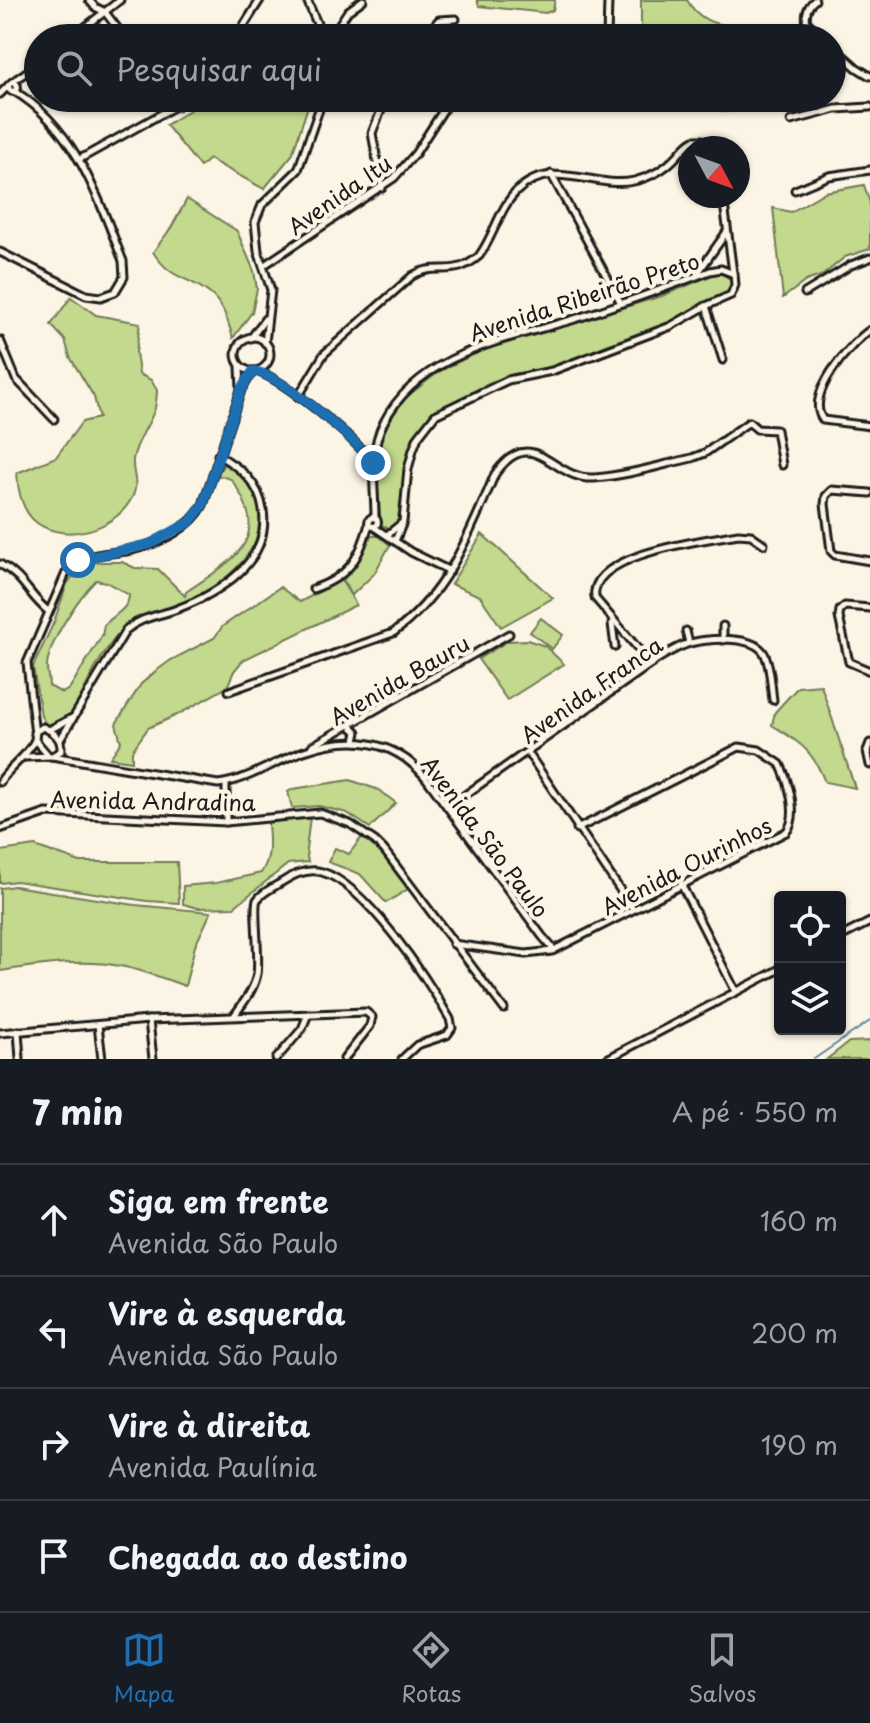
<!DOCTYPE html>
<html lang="pt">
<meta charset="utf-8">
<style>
:root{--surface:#171b24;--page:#242831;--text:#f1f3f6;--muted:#9ea1a6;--line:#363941;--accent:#1f6fb2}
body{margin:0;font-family:"Playpen Sans",sans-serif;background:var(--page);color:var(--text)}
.controls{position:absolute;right:24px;bottom:24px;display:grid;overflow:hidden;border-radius:8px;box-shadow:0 2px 6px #0004}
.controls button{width:72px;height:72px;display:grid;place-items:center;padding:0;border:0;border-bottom:2px solid var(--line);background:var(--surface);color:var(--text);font:40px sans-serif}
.compass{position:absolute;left:678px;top:136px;width:72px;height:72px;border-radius:50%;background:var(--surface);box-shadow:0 2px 6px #0004;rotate:131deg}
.stop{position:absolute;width:24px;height:24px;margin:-18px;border:6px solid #1f6fb2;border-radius:50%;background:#fff}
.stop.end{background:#1f6fb2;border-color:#fff;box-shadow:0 2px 8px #0008}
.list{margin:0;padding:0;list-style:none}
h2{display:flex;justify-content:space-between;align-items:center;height:104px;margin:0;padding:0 32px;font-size:34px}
h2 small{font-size:26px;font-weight:400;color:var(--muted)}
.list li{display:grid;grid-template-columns:52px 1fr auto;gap:24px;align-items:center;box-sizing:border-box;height:112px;padding:0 32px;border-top:2px solid var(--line)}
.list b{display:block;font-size:30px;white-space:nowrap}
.list p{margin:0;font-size:26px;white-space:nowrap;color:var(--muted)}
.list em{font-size:26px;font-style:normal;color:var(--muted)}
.icon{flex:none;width:44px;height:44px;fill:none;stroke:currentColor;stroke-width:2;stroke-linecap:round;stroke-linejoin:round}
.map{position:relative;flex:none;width:870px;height:1059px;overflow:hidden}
.search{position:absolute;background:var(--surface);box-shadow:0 2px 6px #0004;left:24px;right:24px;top:24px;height:88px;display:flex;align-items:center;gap:20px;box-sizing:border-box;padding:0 28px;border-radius:44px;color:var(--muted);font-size:30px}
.sheet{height:552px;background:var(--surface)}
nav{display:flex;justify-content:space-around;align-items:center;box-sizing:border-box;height:112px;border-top:2px solid var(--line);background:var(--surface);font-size:22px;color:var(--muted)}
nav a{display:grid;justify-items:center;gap:4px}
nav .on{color:var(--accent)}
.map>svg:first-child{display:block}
.green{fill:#c3d98e;stroke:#707a55;stroke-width:2;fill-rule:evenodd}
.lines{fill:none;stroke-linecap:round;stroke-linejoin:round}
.stream{stroke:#5f8799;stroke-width:2}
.minor-casing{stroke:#1c1c1c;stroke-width:11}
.minor{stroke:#fcf5e5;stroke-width:5}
.route{stroke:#1f6fb2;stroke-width:10}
.labels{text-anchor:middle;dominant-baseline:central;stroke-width:8;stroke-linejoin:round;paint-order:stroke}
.street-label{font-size:22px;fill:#1c1c1c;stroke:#fcf5e5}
</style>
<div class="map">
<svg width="870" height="1059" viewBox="0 0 870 1059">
<rect width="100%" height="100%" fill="#fcf5e5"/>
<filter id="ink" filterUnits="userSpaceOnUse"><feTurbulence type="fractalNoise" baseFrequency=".0125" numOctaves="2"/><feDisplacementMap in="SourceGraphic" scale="16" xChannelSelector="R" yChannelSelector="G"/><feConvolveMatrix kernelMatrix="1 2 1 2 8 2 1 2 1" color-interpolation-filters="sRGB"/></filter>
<g filter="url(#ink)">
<g class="green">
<path d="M477,0H555L553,10L546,13L479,6Z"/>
<path d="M641,0H687C702,26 725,27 751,25L752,38H647L641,33Z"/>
<path d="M209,98L304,99L308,106L292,155L264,189L209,159L200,167L166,125Z"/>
<path d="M712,98H755L756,109L723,112Z"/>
<path d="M864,185L870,203V249L845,257L823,275L806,281L783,298L773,208L791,212L825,192Z"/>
<path d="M187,199L237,231L254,271L257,289L252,312L233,338C228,322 224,304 209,293C185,274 173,282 153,252L171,228Z"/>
<path d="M720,272L731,280L732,287L728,294L707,301L676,321L614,342L553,367L514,374L491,382L436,411L426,421L412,447L406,465L397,524L391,529L381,525L376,470L381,437L389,418L405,398L440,371L482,350L662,296Z"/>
<path d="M71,297L96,315L140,323L136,352L139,374L151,380L157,390C157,396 156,402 155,408C150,425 135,442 133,460C132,477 141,483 130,501C113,530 65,543 37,523C22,512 18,490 17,473L56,457L82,422L99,418L94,397L70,357L65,340L51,325Z"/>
<path d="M224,464C237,466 249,479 255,491C279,545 222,588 178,605C163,611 145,610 132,621C112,637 97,663 86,686C81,695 76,712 69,718C64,721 58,724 53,727L46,725L41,716L33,667L54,622L67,584L78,570L89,562H122L135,568L158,569L185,596L186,592C233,560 275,540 231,479L217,475ZM96,580L106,582L129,595C129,609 114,615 104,625L102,636L69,689L62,693L49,686C49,679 47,673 47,667C48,642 79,597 96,580Z"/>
<path d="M482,534L553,598L501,627L480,596L451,584Z"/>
<path d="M371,536H379L390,545L374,574L351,596L356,605L243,660L234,671L227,687L177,715L148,728L132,751V761L110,758L121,742L116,724L141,684L156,671L171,660L214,638L223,626L280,587L300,602L341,580L351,596L343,580L359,560Z"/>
<path d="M541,618L563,635L552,649L530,632Z"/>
<path d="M527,640L545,646L564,664L507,700L478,659L508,641Z"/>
<path d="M821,685L855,788L825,782C812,749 800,743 772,725L775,712L798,687Z"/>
<path d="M350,780L379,790L396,803L370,828L347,813L319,806L292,808L288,792L293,789Z"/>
<path d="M310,817L306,850L308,862L288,864L234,907L198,908L183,904V886L216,883L261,873C272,856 269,842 268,822Z"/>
<path d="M362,837L382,854L408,889L386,903L360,874L328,862L335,848L349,854Z"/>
<path d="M35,846L80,862H177L179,903L147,901L16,881L0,883V851Z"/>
<path d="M14,886L135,905L211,912L195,946L185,986C165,979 145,971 125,967C85,958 40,965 0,971V888Z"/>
<path d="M870,1041V1059H827L849,1042Z"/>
</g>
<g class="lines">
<path class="stream" d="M814,1059L870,1021"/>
<defs>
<g id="minor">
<path d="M89,0L95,7L105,12L125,38"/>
<path d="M307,0L323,38"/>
<path d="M807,22L823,38"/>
<path d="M71,38L120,0"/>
<path d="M236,38L260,0"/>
<path d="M330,38L348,11L363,0"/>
<path d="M423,38L439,20L456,19"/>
<path d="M607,38L608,0"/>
<path d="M808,38C807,23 802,10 815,0"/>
<path d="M832,46L857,68L870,76"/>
<path d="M12,82L38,64"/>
<circle cx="13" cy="87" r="4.5"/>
<path d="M0,94L8,86"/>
<path d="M171,98L177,106"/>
<path d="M814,98L815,113"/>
<path d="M791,121L836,109L870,107"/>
<path d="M80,159L190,98"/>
<path d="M551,174L621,303"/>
<path d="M382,188L372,133L386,98"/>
<path d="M795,190L829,176L870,170"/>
<path d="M723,196L733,273"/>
<path d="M0,252L86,295L101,297L115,292L124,277L123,261C98,198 76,128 14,91"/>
<path d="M263,266L394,178L415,154L451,98"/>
<path d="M697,274L726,233"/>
<path d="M805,293L851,265L870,258"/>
<path d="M706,306L723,360"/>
<path d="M870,330C850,344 804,395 823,420L870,426"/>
<circle cx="253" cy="354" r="17"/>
<path d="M251,338L265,319"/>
<path d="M0,340L16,379L54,419"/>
<path d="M265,343L271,290L258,251L255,222L262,205L298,170L323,98"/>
<path d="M240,367L241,389"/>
<path d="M256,371C283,379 355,438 372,462"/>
<path d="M298,397L324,354L412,276C436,261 453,279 479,256C494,236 499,209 516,192C552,156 594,190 634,181C651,177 665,169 676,157C682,151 686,144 694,140H702L714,148"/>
<path d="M870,493L832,490L826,496L825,504L831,551L835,555L870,561"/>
<circle cx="373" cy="522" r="4.5"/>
<path d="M375,518C375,486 368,452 384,422C422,349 514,339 584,316C626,302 669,287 710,271L721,269L734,274L735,285L731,295L706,306L671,326L552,371L508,380L435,415L418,437L413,450L408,469L403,522L395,541"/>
<path d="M374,527L411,552L450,571"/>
<path d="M387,535L402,523"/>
<path d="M0,564C25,578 28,595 48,611"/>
<path d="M313,589C348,577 359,560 369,524"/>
<path d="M870,608L845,606L840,610L839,617L849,662L870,671"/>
<path d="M612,624L615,647"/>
<path d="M686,631L689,643"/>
<path d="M723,640V626"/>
<path d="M651,664L595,598C588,553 707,540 738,534L751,535L764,544"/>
<path d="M229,691L393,633C447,594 470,533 495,474C533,421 553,481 594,478C626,476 660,465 692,458L705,453L749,422L757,429L776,430L782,465"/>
<path d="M351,726L357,732L355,741"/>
<path d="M49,730L72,718"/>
<path d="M35,735L27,663L66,573C83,549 111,556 136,549C160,543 192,527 203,505L241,390L253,371"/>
<path d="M60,740L126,630C141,617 159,616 177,609C219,593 271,562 263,510C259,483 241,468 218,455"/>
<path d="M870,743L867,751L870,765"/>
<path d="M312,746L509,634"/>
<path d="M528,753L633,909"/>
<path d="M52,756L218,784C249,780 275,761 304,751C350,735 394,739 426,778L542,936L554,950"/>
<path d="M25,757L52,756L61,751C62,738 54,732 43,727L36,731L35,740L48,755"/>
<path d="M0,782C10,766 26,758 35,740"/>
<path d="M448,807L658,659C668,653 677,647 687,644C705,638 756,634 765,655C771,668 771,686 773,700"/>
<path d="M226,822V783"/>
<path d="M0,829L46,813L226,822L320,813L350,824L375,841L384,850L504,1009"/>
<path d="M681,884L736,992"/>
<path d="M840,937L870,922"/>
<path d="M453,944L526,954L552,951L786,832C800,817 788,780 780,764L759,750L739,747L577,829"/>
<path d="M234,1016C243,1003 254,990 257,974C260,958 253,908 257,900C262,892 274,887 282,882C294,874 307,868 322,872C365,884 428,980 450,1019L452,1028L447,1035L417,1045L402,1059"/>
<path d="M149,1020L153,1059"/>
<path d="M98,1025L102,1059"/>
<path d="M18,1031L20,1059"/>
<path d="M0,1033L149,1020L366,1012L372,1017L370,1026L344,1059"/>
<path d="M276,1059L302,1029L308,1014"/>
<path d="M607,1059L780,969"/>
</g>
</defs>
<use href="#minor" class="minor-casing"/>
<use href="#minor" class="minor"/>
</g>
</g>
<g class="lines" filter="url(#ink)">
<path class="route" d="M78,560L150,544L190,522L203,505L241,390L253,371C278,373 358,441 373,463"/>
</g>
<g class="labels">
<g class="street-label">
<text transform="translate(339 194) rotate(-35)">Avenida Itu</text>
<text transform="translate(584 296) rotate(-18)">Avenida Ribeirão Preto</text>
<text transform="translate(399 679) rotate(-30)">Avenida Bauru</text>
<text transform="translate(591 689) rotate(-35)">Avenida Franca</text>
<text transform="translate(153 800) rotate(1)">Avenida Andradina</text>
<text transform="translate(486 836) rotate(53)">Avenida São Paulo</text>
<text transform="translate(686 865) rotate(-27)">Avenida Ourinhos</text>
</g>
</g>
</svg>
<div class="controls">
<button><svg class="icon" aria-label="locate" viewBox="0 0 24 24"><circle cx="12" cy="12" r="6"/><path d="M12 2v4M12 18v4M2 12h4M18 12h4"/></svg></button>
<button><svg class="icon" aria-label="layers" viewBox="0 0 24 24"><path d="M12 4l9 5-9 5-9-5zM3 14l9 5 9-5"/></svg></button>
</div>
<svg class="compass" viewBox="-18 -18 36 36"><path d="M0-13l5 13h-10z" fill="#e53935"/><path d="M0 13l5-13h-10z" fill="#9ea1a6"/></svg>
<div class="stop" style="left:78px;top:560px"></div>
<div class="stop end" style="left:373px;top:463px"></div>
<div class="search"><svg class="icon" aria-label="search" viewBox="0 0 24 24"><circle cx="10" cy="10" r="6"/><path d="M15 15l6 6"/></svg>Pesquisar aqui</div>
</div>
<section class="sheet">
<h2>7 min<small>A pé · 550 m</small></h2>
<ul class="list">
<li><svg class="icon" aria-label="ahead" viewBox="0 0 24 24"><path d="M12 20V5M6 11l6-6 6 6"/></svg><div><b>Siga em frente</b><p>Avenida São Paulo</p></div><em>160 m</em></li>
<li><svg class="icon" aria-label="left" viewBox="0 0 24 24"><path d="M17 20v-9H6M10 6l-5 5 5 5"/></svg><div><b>Vire à esquerda</b><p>Avenida São Paulo</p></div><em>200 m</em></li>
<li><svg class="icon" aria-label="right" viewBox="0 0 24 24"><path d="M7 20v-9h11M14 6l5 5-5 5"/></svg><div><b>Vire à direita</b><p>Avenida Paulínia</p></div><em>190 m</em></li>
<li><svg class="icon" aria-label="arrive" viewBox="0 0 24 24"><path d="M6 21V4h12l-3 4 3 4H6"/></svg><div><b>Chegada ao destino</b></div></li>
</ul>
</section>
<nav>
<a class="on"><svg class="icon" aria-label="map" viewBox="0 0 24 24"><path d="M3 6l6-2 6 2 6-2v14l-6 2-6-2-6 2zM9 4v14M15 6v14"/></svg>Mapa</a>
<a><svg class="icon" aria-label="directions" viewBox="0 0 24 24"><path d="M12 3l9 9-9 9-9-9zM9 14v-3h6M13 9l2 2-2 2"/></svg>Rotas</a>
<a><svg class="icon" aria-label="saved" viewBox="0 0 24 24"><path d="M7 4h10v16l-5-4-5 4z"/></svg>Salvos</a>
</nav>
